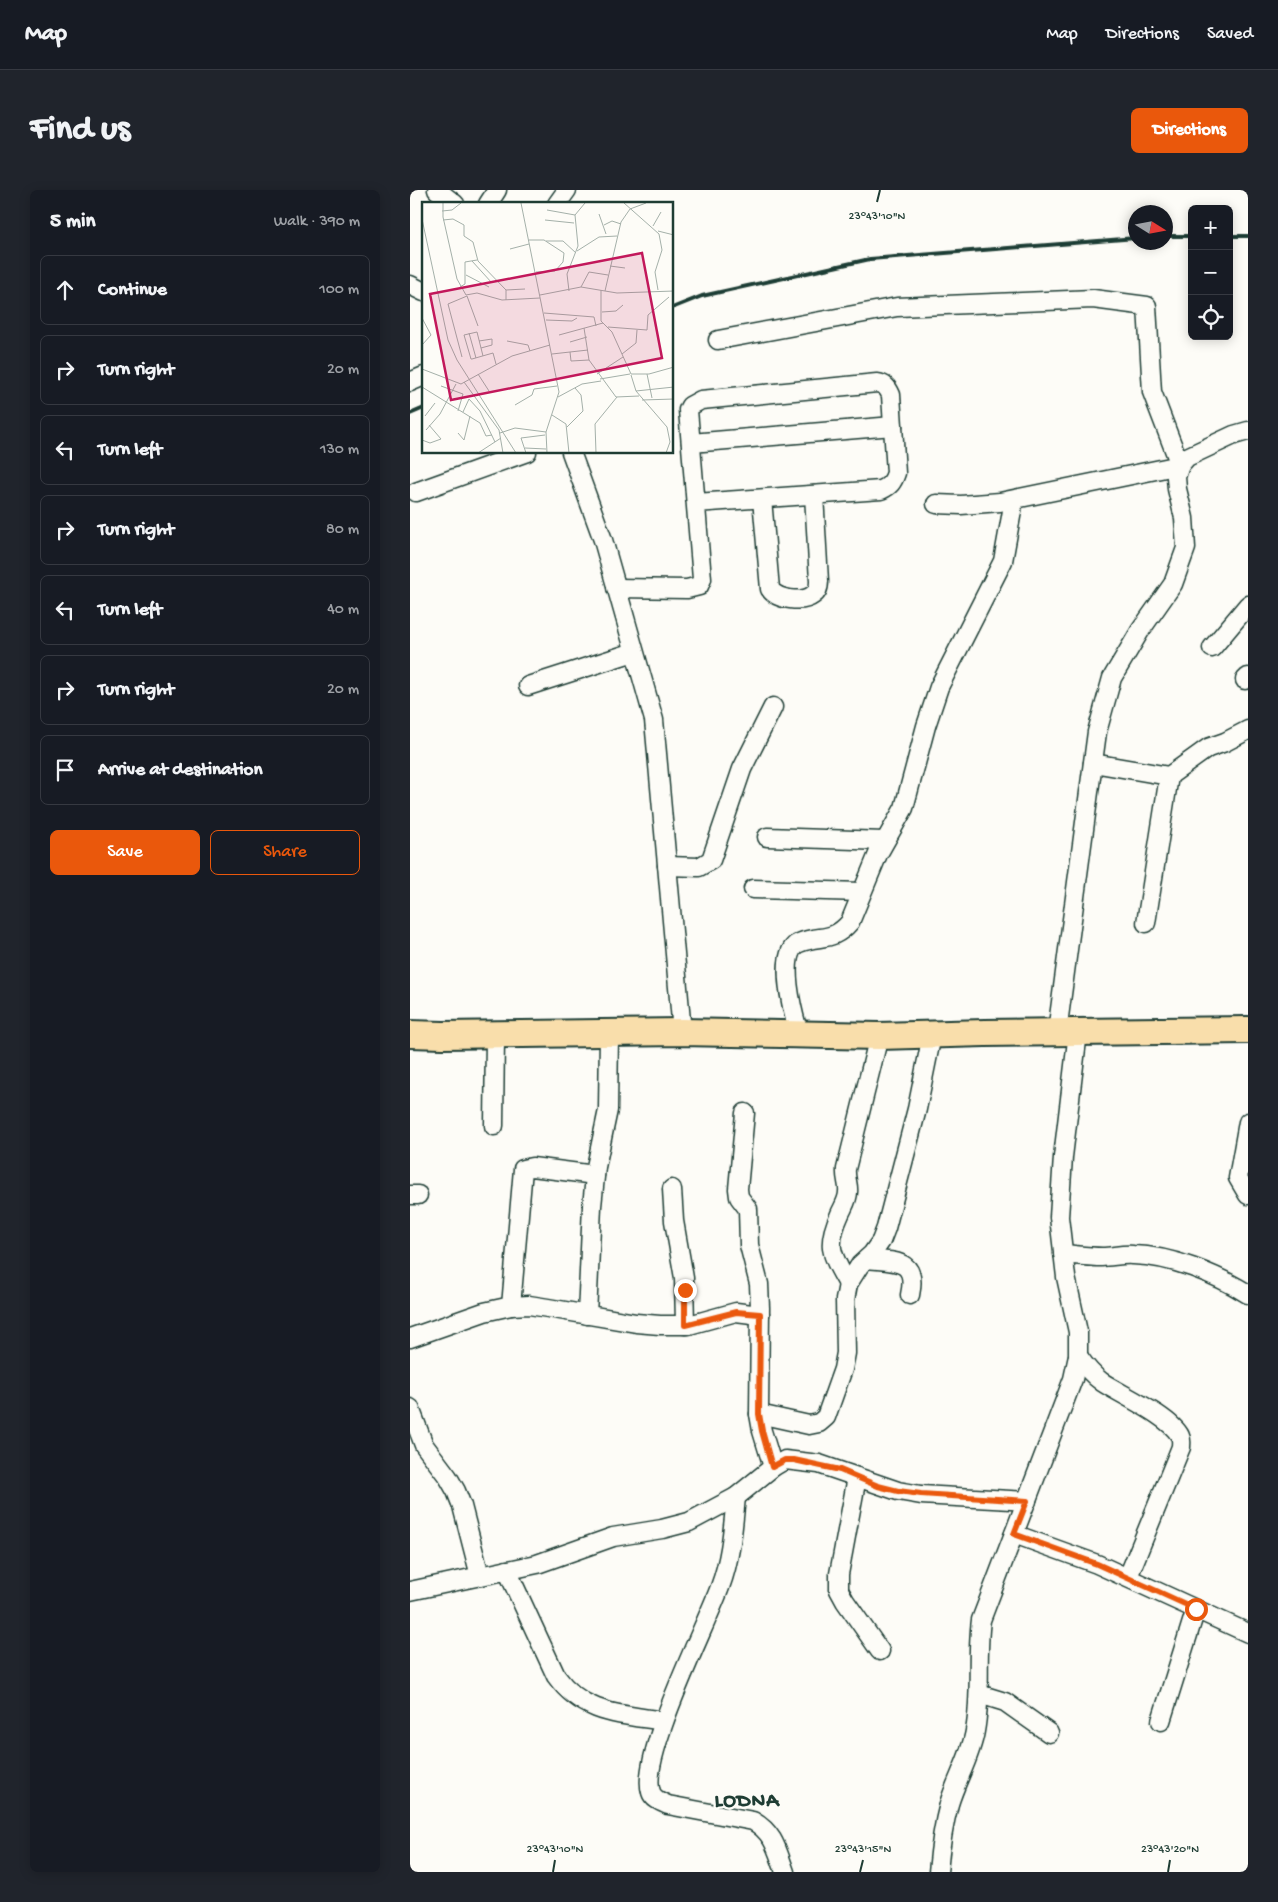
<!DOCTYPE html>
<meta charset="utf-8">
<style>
:root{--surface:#171b24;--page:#20242c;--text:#f1f3f6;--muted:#9ea1a6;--line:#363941;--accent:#ea580c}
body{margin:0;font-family:"Gochi Hand",sans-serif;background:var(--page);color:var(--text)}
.controls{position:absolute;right:15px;top:15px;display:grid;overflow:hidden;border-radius:8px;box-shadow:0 2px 12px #0003}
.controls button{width:45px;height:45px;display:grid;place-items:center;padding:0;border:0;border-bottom:1px solid var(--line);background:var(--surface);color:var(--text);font:25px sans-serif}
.compass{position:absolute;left:718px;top:15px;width:45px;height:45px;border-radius:50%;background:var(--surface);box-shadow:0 2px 12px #0003;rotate:101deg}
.stop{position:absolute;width:15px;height:15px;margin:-11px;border:4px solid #ea580c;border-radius:50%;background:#fff}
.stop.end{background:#ea580c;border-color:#fff;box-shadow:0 1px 5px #0008}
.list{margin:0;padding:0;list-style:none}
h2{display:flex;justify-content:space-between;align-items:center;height:65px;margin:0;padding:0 20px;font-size:21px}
h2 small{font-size:16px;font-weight:400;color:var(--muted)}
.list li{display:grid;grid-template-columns:32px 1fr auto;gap:15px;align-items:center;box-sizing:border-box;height:70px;margin:0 10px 10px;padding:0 10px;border:1px solid var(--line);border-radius:8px}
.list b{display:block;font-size:19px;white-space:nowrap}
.list em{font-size:16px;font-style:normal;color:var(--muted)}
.actions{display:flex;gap:10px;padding:15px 20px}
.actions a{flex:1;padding:11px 0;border:1px solid var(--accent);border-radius:8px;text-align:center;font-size:18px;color:var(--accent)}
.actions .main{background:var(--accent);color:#fff}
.icon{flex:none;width:28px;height:28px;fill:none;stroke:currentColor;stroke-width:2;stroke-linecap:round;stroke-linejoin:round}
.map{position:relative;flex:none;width:838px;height:1682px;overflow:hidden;border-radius:8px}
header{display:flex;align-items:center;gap:30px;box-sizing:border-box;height:70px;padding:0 25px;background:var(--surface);border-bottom:1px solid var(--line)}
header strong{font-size:24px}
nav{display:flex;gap:28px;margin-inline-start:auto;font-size:18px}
.intro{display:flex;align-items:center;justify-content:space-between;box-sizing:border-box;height:120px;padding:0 30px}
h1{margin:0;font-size:35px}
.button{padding:12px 22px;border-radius:8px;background:var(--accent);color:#fff;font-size:18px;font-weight:700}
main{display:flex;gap:30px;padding:0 30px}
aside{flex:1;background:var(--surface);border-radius:8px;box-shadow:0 2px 12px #0003}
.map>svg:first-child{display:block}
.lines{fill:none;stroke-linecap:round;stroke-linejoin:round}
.minor-casing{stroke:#1f3d34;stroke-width:21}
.highway-casing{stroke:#1f3d34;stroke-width:30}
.minor{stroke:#fdfcf7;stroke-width:18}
.highway{stroke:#f9deab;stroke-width:26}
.rail{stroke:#1f3d34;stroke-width:4}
.route{stroke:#ea580c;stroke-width:6}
.ticks{fill:none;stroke:#1f3d34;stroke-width:2}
.labels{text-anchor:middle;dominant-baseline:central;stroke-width:4.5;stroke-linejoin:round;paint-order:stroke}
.district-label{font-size:21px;font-weight:bold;letter-spacing:1px;fill:#1f3d34;stroke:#fdfcf7}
.inset-road{fill:none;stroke:#a4b0a9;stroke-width:1}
.view{fill:#c2185b;fill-opacity:0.15;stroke:#c2185b;stroke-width:2.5}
.inset-edge{fill:none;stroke:#1f3d34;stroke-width:2.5}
.ticks-label{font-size:12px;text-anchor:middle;fill:#1f3d34;stroke:#fdfcf7;stroke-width:4.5;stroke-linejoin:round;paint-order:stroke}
</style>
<header>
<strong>Map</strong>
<nav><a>Map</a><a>Directions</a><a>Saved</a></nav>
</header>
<div class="intro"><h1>Find us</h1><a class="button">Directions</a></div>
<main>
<aside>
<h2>5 min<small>Walk · 390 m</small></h2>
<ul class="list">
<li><svg class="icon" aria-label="ahead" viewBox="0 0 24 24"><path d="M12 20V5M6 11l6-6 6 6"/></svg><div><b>Continue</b></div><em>100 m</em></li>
<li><svg class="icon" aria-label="right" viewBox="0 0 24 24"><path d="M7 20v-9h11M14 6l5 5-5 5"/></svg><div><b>Turn right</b></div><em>20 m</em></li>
<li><svg class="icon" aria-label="left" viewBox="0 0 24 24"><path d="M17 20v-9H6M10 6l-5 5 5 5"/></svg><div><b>Turn left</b></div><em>130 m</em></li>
<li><svg class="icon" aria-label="right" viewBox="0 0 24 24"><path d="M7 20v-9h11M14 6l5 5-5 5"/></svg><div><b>Turn right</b></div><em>80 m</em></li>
<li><svg class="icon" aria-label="left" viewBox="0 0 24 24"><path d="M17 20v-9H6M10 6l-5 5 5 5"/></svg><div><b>Turn left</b></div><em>40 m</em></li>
<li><svg class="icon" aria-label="right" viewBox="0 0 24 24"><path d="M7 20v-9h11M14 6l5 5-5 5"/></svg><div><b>Turn right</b></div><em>20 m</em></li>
<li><svg class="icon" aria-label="arrive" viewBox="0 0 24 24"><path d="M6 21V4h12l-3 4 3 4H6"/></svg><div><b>Arrive at destination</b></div></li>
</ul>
<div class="actions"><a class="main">Save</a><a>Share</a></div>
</aside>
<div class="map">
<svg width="838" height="1682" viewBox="0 0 838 1682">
<rect width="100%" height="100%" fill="#fdfcf7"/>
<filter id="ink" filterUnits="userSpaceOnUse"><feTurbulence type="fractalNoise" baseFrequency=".02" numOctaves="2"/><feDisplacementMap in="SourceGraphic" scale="10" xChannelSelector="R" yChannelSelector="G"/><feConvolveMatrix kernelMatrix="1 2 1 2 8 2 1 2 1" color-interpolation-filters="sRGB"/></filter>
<g filter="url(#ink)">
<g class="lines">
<defs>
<g id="minor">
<path d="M27,0L45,14"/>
<path d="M78,14L87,0"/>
<path d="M147,14L157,0"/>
<path d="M0,95L14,102"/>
<path d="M308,150L487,117L683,109L737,116L742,202L770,275L590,312L551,315L526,314"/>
<path d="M0,192L14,186"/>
<path d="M281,253L483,236"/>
<path d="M161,262L193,350L244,530L272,842"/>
<path d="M6,302L117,262"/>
<path d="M352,309L360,399C367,410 393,413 403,405C408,402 409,397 409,391L404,305"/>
<path d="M206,398L277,399L289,396L292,389L278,220L280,216L291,210L467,193C475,194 478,198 481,205L486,283C483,292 480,296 471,300L286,313"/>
<path d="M802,458L838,415"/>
<path d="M835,490L838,487"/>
<path d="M118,496L224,462"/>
<path d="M683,573L759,586L798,558L815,552L838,540"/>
<path d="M357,647L474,651"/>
<path d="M257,676L289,677L301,670L332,579L363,517"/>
<path d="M343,699L452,702"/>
<path d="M736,733L759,586"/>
<path d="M647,842L687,542L702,488L730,441L763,394L776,358L774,328L767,299L766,287L770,275L777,267L824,245L838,241"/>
<path d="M389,844C384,827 366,762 389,753C411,744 422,753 440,732L468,664L494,618L516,536L529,497L593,371L604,310"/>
<path d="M335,923L328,999L329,1007L338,1019L339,1055L349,1094L350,1118L349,1224L352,1241L363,1277"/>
<path d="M838,932L828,988L838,1005"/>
<path d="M84,936L85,845"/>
<path d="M262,999L264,1031L274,1088L275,1135"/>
<path d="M0,1005H8"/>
<path d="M653,1064C666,1065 679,1067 692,1067C702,1067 712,1064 723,1065C761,1066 806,1084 838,1104"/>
<path d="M457,1069C484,1072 508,1068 500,1105"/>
<path d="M438,1094C422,1065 415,1057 430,1024C433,1017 438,1010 438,1002C439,995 435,988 436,979L469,846"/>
<path d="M101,1116L119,1115L138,1118L226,1133L250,1135H279L326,1122L350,1125"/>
<path d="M177,1125L182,1016L186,977L198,920L199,844"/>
<path d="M0,1148L74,1122L101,1116L113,979L122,977L185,985"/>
<path d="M668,1166C675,1176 682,1185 692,1192C710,1204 761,1227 770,1246C772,1250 771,1253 771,1257L718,1387"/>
<path d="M0,1218L14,1255L38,1287L46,1301L52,1316L70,1386"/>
<path d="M349,1224L399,1235L409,1233L416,1227L433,1179L436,1163L435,1110L438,1094L450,1075L462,1064L471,1051L476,1038L507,919L522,845"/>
<path d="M447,1287L429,1384V1400L435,1411L470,1461"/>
<path d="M326,1307C323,1337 321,1368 310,1397C296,1436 229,1568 241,1602C243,1609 251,1612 258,1615L343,1631C364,1643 367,1660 375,1682"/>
<path d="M604,1344L687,1374L838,1443"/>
<path d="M97,1380L146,1486C174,1525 210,1524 254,1531"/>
<path d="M0,1401L127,1374L203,1347L252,1339L279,1332L326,1307L363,1277L375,1270L409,1274L488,1301L511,1305L617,1311"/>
<path d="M569,1504L595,1512L639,1543"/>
<path d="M751,1531L786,1419"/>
<path d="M528,1682C530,1659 533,1636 539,1614C546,1590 561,1566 565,1541C572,1504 566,1467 571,1430L663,1189L668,1166V1142L656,1087L649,1027L653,967L668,842"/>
</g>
<path id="highway" d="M0,844L33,845L272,842L469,846L575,843L838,840"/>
</defs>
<use href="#minor" class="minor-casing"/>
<use href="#highway" class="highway-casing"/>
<use href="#minor" class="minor"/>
<use href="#highway" class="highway"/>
<g class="rail">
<path d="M756,46H782"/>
<path d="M819,46H838"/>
<path d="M262,118L292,106L460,69L726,48"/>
<path d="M0,224L14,218"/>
</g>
</g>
</g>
<g class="lines" filter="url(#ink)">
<path class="route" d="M275,1100V1135L326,1122L350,1124L349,1224L352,1241L362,1277L375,1270H384L430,1280L468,1296L488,1301L511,1304L617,1311L604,1344L687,1374L786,1419"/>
</g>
<path class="ticks" d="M467,12L470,0M143,1682L145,1670M450,1682L453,1670M758,1682L760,1670"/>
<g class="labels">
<g class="district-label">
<text x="337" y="1612">LODNA</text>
</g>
</g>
<g transform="translate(12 12)">
<rect width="251" height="251" fill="#fdfcf7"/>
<path class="inset-road" d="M21,1V15L35,77L44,93L55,91L80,98L118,96M99,1L137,190L124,230L125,251M202,1L237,32L240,48L233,70L236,88M125,8L153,13M20,9L30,8L39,1M177,12L184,32M0,17L26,138L35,158L94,251M21,18L31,17L42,23V34L51,40L56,59L84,88V98M123,18L152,21M182,23L190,19L199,22M231,24L239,10M236,29L252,33M107,38H122L142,51L141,60L133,69L114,70M124,39H141L154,51M88,47L107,42M155,49L177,35L195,34M50,59L70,81M188,64L203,66M44,73L67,85M38,85L43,82V60L55,58M159,85L167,70L186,73M84,88L103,87M179,88V119L190,130L209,172H227L252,165M147,89L145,72L156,44L153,13L163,1M183,89L199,20L208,7L224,1M118,93L159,85L195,91L252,89M180,110L194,109L201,103M122,111L172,115L174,124M0,116L9,133L0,143M124,118L150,119L155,116M186,125L225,128L226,113L247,95M162,126L167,158M47,131L54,156M137,133L181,121M57,139L70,137V143L59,146M85,139L106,143L108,149M148,140L165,135M148,150L149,159L167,158L194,195L217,194M130,152L166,148M200,152L214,141L215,128M61,154L55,130L42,133L49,157H50L71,151L74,162M40,155L26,102L45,94L56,124M0,167L39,182L90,154L128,143M56,172L67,189M175,172L201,155M225,172L230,196M209,173L214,189L245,225L248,240L244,251M178,177L208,172M42,180L77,228L81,251M19,184L41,192L36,209M0,185L58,221L64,234L70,233M214,189L252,185M136,195L160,182L179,179M220,198L252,197M93,203L110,193L112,187L135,184M41,210L47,197L58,209L73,240M130,213L144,222L147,251M3,214L13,201M145,225L161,209L159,193L153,186M4,228L18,212L34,182M36,231L42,238L48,214M78,231L93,226L124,230M0,238L8,241L19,237L7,223M103,246L124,247M56,251L79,236M104,251L99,236L123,233M174,251L173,222L195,195"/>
<path class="view" d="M220,51L240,156L29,198L8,92Z"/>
<rect width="251" height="251" class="inset-edge"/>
</g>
<g class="ticks-label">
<text x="467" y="29">23°43'10"N</text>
<text x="145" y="1662">23°43'10"N</text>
<text x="453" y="1662">23°43'15"N</text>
<text x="760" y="1662">23°43'20"N</text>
</g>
</svg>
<div class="controls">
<button>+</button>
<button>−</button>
<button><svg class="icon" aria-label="locate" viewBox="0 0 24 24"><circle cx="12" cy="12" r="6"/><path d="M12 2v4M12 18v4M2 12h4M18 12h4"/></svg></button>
</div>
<svg class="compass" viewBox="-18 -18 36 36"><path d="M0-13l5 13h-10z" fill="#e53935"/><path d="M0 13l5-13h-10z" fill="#9ea1a6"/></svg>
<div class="stop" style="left:786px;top:1419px"></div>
<div class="stop end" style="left:275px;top:1100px"></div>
</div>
</main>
